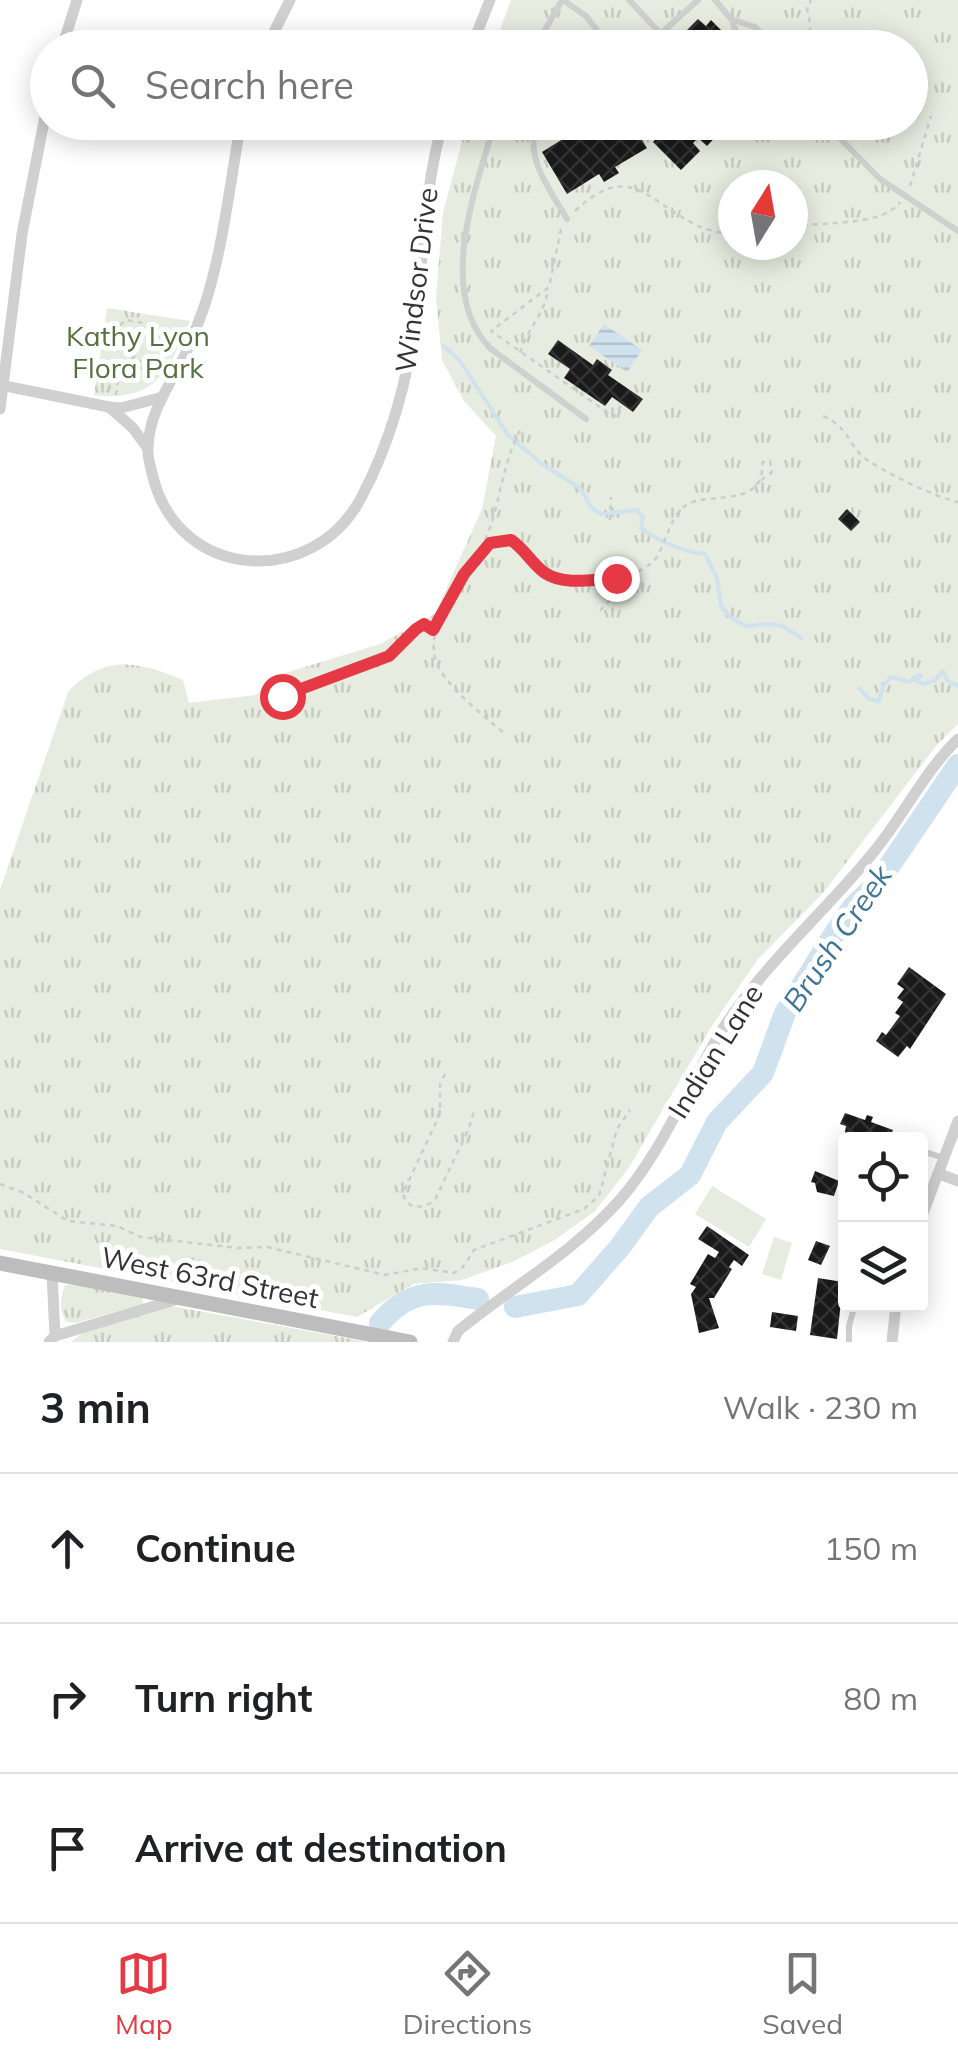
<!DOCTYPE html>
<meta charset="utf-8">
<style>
:root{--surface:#fff;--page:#f2f2f2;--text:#202124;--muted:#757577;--line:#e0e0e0;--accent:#e63946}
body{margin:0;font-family:Mulish,sans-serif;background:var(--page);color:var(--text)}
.controls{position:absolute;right:30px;bottom:30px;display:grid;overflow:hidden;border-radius:10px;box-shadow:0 5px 25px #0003}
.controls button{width:90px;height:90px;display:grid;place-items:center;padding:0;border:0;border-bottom:2px solid var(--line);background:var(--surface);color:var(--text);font:50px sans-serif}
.compass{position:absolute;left:718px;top:170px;width:90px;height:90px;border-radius:50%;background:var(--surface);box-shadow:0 5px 25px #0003;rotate:11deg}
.stop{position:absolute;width:30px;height:30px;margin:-22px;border:8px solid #e63946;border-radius:50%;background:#fff}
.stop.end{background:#e63946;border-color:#fff;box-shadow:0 2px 10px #0008}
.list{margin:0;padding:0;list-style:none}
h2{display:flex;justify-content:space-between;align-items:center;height:130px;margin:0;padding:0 40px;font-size:42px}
h2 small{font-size:32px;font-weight:400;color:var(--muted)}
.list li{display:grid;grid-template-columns:65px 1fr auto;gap:30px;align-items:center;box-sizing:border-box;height:150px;padding:0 40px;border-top:2px solid var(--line)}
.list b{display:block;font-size:38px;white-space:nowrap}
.list em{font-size:32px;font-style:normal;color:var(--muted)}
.icon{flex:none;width:55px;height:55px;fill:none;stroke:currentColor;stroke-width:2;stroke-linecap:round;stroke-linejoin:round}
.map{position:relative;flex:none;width:958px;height:1342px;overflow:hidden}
.search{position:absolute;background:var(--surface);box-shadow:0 5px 25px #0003;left:30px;right:30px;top:30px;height:110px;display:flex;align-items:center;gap:25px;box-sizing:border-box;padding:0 35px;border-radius:55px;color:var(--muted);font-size:38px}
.sheet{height:580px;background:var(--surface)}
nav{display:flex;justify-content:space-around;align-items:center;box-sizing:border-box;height:140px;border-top:2px solid var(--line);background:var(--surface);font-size:28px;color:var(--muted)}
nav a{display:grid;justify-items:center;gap:5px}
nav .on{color:var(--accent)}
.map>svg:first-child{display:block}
.grass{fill:url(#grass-tufts);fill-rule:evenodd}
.pitch{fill:#e6ecdf}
.water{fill:url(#water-rules)}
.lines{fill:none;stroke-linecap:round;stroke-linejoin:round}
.stream{stroke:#cfe2ee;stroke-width:4}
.river{stroke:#cfe2ee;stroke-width:22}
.building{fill:url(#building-cross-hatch)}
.path{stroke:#cdcdcd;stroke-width:2.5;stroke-dasharray:5 5;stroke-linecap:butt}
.service{stroke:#d0d0d0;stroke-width:6}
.minor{stroke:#d0d0d0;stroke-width:11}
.secondary{stroke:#bdbdbd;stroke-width:15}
.route{stroke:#e63946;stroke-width:12}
.labels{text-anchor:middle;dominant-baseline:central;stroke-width:10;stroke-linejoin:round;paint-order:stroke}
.street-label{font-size:28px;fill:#333;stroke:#fff}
.park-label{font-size:28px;fill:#56703f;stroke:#fff}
.water-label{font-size:30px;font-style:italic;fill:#3f7597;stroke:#fff}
</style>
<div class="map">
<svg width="958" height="1342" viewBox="0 0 958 1342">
<defs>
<pattern id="grass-tufts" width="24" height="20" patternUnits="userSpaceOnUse" patternTransform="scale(2.5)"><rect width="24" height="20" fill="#e6ecdf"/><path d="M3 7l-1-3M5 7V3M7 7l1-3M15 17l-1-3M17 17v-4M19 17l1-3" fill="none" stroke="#c6cbc0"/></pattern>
<pattern id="water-rules" width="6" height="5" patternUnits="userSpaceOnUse" patternTransform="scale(2.5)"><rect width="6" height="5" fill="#cfe2ee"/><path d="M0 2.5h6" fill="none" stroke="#b2c2cd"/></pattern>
<pattern id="building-cross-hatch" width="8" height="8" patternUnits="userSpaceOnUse" patternTransform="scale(2.5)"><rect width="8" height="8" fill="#1a1a1a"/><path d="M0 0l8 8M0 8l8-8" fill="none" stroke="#333"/></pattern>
</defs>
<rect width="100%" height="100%" fill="#fff"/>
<g class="grass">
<path d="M511,0H958V724L937,745L823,893L758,959L713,1024L628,1169L595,1211L553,1241L512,1262L462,1280L413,1284L357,1317L0,1249V890L68,692C104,654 138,661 183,680L189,703L256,695L282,674L380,644L435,614L482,509L496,436L464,401L442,360L436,297L443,212L467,123L910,122V48L494,47ZM733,185H793V245H733Z"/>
<path d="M107,308L190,321C168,371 157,402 94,395Z"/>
<path d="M75,1284L142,1297L143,1304L75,1323L67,1322C59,1314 60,1296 65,1286Z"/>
<path d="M171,1306L368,1342H71L84,1332Z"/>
</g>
<g class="pitch">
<path d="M712,1186L766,1219L749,1247L695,1214Z"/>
<path d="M774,1237L792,1243L781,1280L762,1274Z"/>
</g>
<path class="water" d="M604,324L642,350L627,372L589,346Z"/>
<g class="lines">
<g class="stream">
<path d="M444,346L460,361L508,435L542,464L580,488L591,507L601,514L637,510L643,517L641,528C658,541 684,552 705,554L717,578L721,606L731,618L746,626L769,624L782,626L801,638"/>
<path d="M859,688L869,699L879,701L883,686L891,677L909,682L918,675L921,676L916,681L924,684L934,681L943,671L947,680L958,686"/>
</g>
<g class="river">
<path d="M515,1307L578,1295L620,1247L649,1207L690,1175L717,1122L763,1073L785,1013L835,933L853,907L877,884L958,765"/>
<path d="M380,1323C410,1287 436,1292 478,1299"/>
</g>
</g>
<g class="building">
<path d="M698,19L706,26L711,20L722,31L714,39L723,48H661L673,35L684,46L692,37L686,31Z"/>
<path d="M570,122H583L585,126L590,122H610L619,138L635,129L647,148L615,167L619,173L604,182L599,174L567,194L542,152L566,137L560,128Z"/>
<path d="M644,122H723L726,126L707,146L698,138L693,143L700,151L681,170L653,142L658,136Z"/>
<path d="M558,340L593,365L597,359L612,370L608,375L643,399L633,412L612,397L605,406L564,378L570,369L548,354Z"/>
<path d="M847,509L860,522L851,531L838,519Z"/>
<path d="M909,967L946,994L910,1049L907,1046L898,1057L876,1041L882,1032L886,1035L900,1016L895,1013L903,1002L897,998L904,989L897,984Z"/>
<path d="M845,1113L865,1120L867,1115L873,1117L871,1122L893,1130L889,1140L844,1138L846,1126L840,1124Z"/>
<path d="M815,1171L839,1181L834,1196L817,1192L815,1183L811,1182Z"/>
<path d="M707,1226L749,1255L742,1266L734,1260L729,1267L732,1269L714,1298H709L719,1328L699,1333L691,1294L696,1287L690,1284L708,1254L715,1258L719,1252L698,1239Z"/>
<path d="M816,1241L830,1246L821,1265L808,1260Z"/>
<path d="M818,1278L843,1282L837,1339L810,1335Z"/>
<path d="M772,1312L798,1316L796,1331L770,1327Z"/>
</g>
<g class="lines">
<g class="path">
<path d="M798,48C814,34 811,27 807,8L811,0"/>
<path d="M910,186L931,116"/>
<path d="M575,211C628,161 646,199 694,224C706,230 720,233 733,235"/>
<path d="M793,227C823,221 882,227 900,202"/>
<path d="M561,229L549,287L491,331L614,417L622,404"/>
<path d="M520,353C527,329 545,314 548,289"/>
<path d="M139,368L147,369L157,357L161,335"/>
<path d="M116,395L118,379L135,372C143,356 129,355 120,346L119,326L126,320L143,323L157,334L182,326"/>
<path d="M823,416C848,427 846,440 862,456C877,469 939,499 958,502"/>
<path d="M610,520L611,497"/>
<path d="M481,549C501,510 500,465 522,427"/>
<path d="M478,553L490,543L511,540C527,549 535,568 551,576C576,588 644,581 658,555C668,537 671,512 690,503C709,494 752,504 761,477C762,473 762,467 763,462L770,461L772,472L756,484"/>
<path d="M477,556C413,650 418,662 504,733"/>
<path d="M600,611L632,575"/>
<path d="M283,696L389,656L416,629L424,625L433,631"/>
<path d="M445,1074L440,1084V1114L403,1193C406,1211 424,1209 435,1200L469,1128L475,1108"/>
<path d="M0,1184L24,1193L68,1221L117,1226L141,1237L238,1248L267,1247L385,1275L422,1268L454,1273L463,1267L474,1250L584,1209L599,1196L617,1129L630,1110"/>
</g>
<g class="service">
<path d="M563,0L586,16L606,42"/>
<path d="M629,0L660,33"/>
<path d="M715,0L732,20L741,48"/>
<path d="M734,20L755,27L779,48"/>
<path d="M535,48L562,0"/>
<path d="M598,48L615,39L628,48"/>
<path d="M645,48L698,0"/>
<path d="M495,122C476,187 435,294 491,349L586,419"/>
<path d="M539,122C521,154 551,191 567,219"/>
<path d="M824,122L880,179L958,231"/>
<path d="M920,1150L943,1158"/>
<path d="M849,1342V1326L855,1304"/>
</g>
<g class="minor">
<path d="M62,48L77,0"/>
<path d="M266,48L290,0"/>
<path d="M471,48L490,0"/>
<path d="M241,122C230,182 224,243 206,301C200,320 192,339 184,357C169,387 149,412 148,448C147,457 151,468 153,477C179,581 313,589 361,498C392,440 409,374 417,310C424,246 425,184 443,122"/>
<path d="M0,385L109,407L121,408L159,398"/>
<path d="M109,407L132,427L147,447"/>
<path d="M0,409L22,234L48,101"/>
<path d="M940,1174L958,1181"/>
<path d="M920,1221L958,1121"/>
<path d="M52,1273L55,1336"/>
<path d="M49,1342L55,1336L181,1298"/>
<path d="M453,1342L458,1331C511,1288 572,1253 618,1202C663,1152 688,1084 724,1027C765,963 824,913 872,854C903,817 923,773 958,739"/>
<path d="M892,1342L896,1304"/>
</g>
<path class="secondary" d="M0,1263L410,1342"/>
</g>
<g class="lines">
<path class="route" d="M282,696L389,656L416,629L424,624L433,630L464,574L490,543L511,540C525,549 532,564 545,573C564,586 595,579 616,578"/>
</g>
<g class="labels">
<g class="street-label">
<text transform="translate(416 280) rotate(-83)">Windsor Drive</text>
<text transform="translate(715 1051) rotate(-58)">Indian Lane</text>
<text transform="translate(210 1277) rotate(11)">West 63rd Street</text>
</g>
<g class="park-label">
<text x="138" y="335">Kathy Lyon<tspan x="138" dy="32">Flora Park</tspan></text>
</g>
<g class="water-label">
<text transform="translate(837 938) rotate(-56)">Brush Creek</text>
</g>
</g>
</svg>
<div class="controls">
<button><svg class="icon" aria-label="locate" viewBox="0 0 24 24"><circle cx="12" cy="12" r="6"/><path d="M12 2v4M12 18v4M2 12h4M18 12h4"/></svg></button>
<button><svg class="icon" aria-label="layers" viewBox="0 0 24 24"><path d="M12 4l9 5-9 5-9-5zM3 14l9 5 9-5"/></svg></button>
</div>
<svg class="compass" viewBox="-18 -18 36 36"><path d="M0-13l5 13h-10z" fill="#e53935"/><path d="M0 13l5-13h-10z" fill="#757577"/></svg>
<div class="stop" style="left:282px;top:696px"></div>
<div class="stop end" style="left:616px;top:578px"></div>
<div class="search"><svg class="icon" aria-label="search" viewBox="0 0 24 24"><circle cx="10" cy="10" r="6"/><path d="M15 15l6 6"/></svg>Search here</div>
</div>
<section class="sheet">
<h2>3 min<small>Walk · 230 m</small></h2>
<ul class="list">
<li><svg class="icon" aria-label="ahead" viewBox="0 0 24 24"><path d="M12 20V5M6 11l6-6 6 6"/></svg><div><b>Continue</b></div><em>150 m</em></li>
<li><svg class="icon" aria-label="right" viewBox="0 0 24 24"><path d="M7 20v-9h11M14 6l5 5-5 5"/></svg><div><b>Turn right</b></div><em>80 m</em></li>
<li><svg class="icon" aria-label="arrive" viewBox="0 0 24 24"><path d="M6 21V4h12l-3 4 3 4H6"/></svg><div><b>Arrive at destination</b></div></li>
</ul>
</section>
<nav>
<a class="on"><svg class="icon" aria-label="map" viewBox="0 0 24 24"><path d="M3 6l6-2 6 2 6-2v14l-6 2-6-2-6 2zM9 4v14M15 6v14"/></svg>Map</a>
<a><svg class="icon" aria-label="directions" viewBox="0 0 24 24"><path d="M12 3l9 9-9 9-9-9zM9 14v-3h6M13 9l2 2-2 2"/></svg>Directions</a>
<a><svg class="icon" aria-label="saved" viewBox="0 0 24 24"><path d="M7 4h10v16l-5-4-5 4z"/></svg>Saved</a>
</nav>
